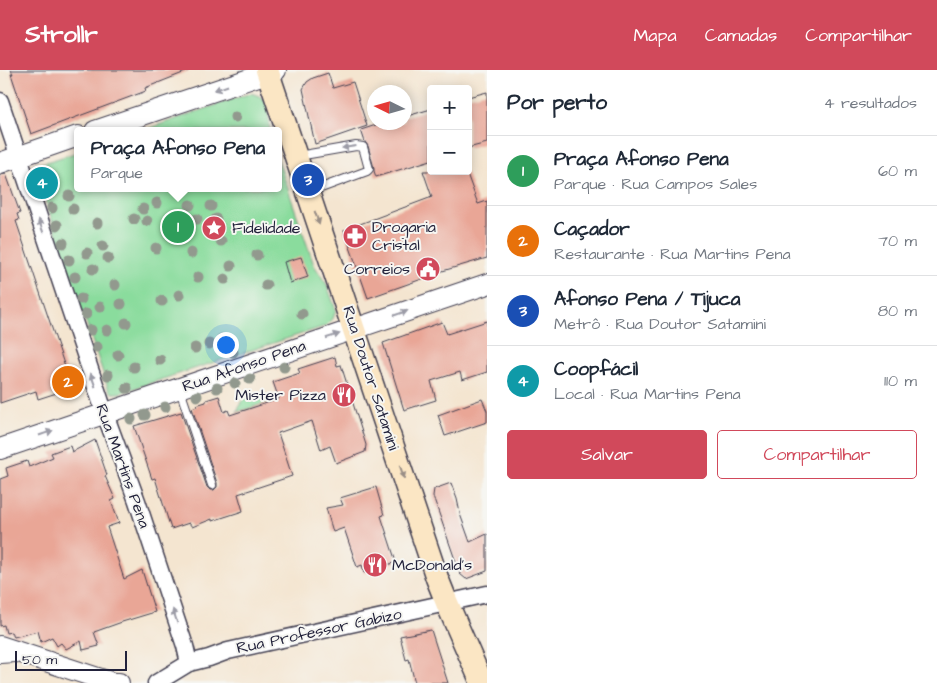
<!DOCTYPE html>
<html lang="pt">
<meta charset="utf-8">
<style>
:root{--surface:#fff;--page:#f6f6f7;--text:#1f2937;--muted:#747a83;--line:#e0e1e3;--accent:#d1495b}
body{margin:0;font-family:"Architects Daughter",sans-serif;background:var(--page);color:var(--text)}
.controls{position:absolute;right:15px;top:15px;display:grid;overflow:hidden;border-radius:5px;box-shadow:0 2px 12px #0003}
.controls button{width:45px;height:45px;display:grid;place-items:center;padding:0;border:0;border-bottom:1px solid var(--line);background:var(--surface);color:var(--text);font:25px sans-serif}
.compass{position:absolute;left:367px;top:15px;width:45px;height:45px;border-radius:50%;background:var(--surface);box-shadow:0 2px 12px #0003;rotate:275deg}
.scale{position:absolute;left:15px;bottom:12px;width:112px;box-sizing:border-box;padding-left:5px;border:2px solid #22223b;border-top:0;font-size:14px;line-height:18px;white-space:nowrap;color:#22223b;-webkit-text-stroke:4px #f6f6f2;paint-order:stroke}
.you{position:absolute;left:225px;top:274px;width:18px;height:18px;margin:-12px;border:4px solid #fff;border-radius:50%;background:#1a73e8;box-shadow:0 0 0 8px #1a73e833}
.badge{display:grid;place-items:center;width:32px;height:32px;border-radius:50%;background:var(--accent);color:#fff;font-size:16px;font-weight:700}
.pin{position:absolute;translate:-50% -50%;border:2px solid #fff;box-shadow:0 1px 5px #0006}
.popup{position:absolute;left:74px;top:57px;width:208px;height:65px;box-sizing:border-box;display:grid;place-content:center;border-radius:5px;background:var(--surface);filter:drop-shadow(0 1px 4px #0005);font-size:16px;white-space:nowrap;color:var(--muted)}
.popup b{font-size:19px;color:var(--text)}
.popup::after{content:'';position:absolute;left:50%;top:100%;margin-left:-10px;border:10px solid transparent;border-top-color:var(--surface)}
.list{margin:0;padding:0;list-style:none}
h2{display:flex;justify-content:space-between;align-items:center;height:65px;margin:0;padding:0 20px;font-size:21px}
h2 small{font-size:16px;font-weight:400;color:var(--muted)}
.list li{display:grid;grid-template-columns:32px 1fr auto;gap:15px;align-items:center;box-sizing:border-box;height:70px;padding:0 20px;border-top:1px solid var(--line)}
.list b{display:block;font-size:19px;white-space:nowrap}
.list p{margin:0;font-size:16px;white-space:nowrap;color:var(--muted)}
.list em{font-size:16px;font-style:normal;color:var(--muted)}
.actions{display:flex;gap:10px;padding:15px 20px}
.actions a{flex:1;padding:11px 0;border:1px solid var(--accent);border-radius:5px;text-align:center;font-size:18px;color:var(--accent)}
.actions .main{background:var(--accent);color:#fff}
.map{position:relative;flex:none;width:487px;height:613px;overflow:hidden}
header{display:flex;align-items:center;gap:30px;box-sizing:border-box;height:70px;padding:0 25px;background:var(--accent);color:#fff}
header strong{font-size:24px}
nav{display:flex;gap:28px;margin-inline-start:auto;font-size:18px}
main{display:flex}
aside{flex:1;background:var(--surface)}
.map>svg:first-child{display:block}
.green{fill:#8adc9d;stroke:#567f6c}
.building{fill:#e9a696}
.lines{fill:none;stroke-linecap:round;stroke-linejoin:round}
.service-casing{stroke:#423f51;stroke-width:10}
.minor-casing{stroke:#423f51;stroke-width:19}
.tertiary-casing{stroke:#423f51;stroke-width:22}
.secondary-casing{stroke:#423f51;stroke-width:25}
.service{stroke:#fff;stroke-width:8}
.minor{stroke:#fff;stroke-width:16}
.tertiary{stroke:#fff;stroke-width:20}
.secondary{stroke:#fbe6c4;stroke-width:22}
.tree{fill:#92998e}
.oneway{fill:#9c9ca7}
.oneway2{fill:#998e86}
.labels{text-anchor:middle;dominant-baseline:central;stroke-width:4;stroke-linejoin:round;paint-order:stroke}
.poi-label{font-size:16px;fill:#22223b;stroke:#f6f6f2;text-anchor:start}
.street-label{font-size:16px;fill:#22223b;stroke:#f6f6f2}
</style>
<header>
<strong>Strollr</strong>
<nav><a>Mapa</a><a>Camadas</a><a>Compartilhar</a></nav>
</header>
<main>
<div class="map">
<svg width="487" height="613" viewBox="0 0 487 613">
<rect width="100%" height="100%" fill="#f6f6f2"/>
<filter id="ink" filterUnits="userSpaceOnUse"><feTurbulence type="fractalNoise" baseFrequency=".02" numOctaves="2"/><feDisplacementMap in="SourceGraphic" scale="10" xChannelSelector="R" yChannelSelector="G"/><feConvolveMatrix kernelMatrix="1 2 1 2 8 2 1 2 1" color-interpolation-filters="sRGB"/></filter>
<filter id="wash" filterUnits="userSpaceOnUse"><feTurbulence type="fractalNoise" baseFrequency=".0096" numOctaves="4" result="noise"/><feDisplacementMap in="SourceGraphic" scale="20" xChannelSelector="R" yChannelSelector="G"/><feGaussianBlur stdDeviation="1.12" result="paint"/><feColorMatrix in="noise" values="0 0 0 0 0 0 0 0 0 0 0 0 0 0 0 0 0 1.4 0 .05"/><feComposite in="paint" operator="in"/></filter>
<g filter="url(#wash)">
<rect width="100%" height="100%" fill="#f4e5d0"/>
<g class="green">
<path d="M251,23L259,26L267,32L270,61H141Z"/>
<path d="M78,82V118H278V90L314,195L327,215L336,240L333,249L327,255L323,257L135,318L119,323H112L108,318L38,108V99L43,93Z"/>
<path d="M263,324L271,328L273,331L237,342L241,332L245,328C252,327 257,330 263,324Z"/>
</g>
<g id="blocks">
<g class="building">
<path d="M11,0H188V1L145,18L146,21L31,64L11,4H13Z"/>
<path d="M328,3L333,18L353,12L367,56L315,74L303,19L307,12L313,8Z"/>
<path d="M487,22V73L468,78V27Z"/>
<path d="M431,39V90L376,107L374,101V98L368,76L365,72L361,60L385,52H404V47Z"/>
<path d="M423,101H466L478,134L487,131V188L439,202V203L368,228L344,160L432,127Z"/>
<path d="M6,104L20,143L17,144L19,150L16,151L72,318L38,329L36,321L0,333V105Z"/>
<path d="M301,187L308,207L290,213L284,192Z"/>
<path d="M487,251V302L462,310L460,302L431,311L436,330L404,340L383,273L442,252L447,264Z"/>
<path d="M335,287L337,296L341,295L366,375L365,382L336,393L330,376L321,380L312,351L278,363L292,406L238,424L243,441L212,451V449L192,457L189,453L171,459L155,408L152,409L134,356L181,342L207,417L210,420H214L217,417V413L192,338L197,336L196,335L206,332V330L219,326L224,342L228,340L230,345L279,329L273,312L300,303L298,299Z"/>
<path d="M482,329L487,341V352L445,366L438,345Z"/>
<path d="M95,370L107,405L105,406L115,429L111,431L119,453L107,457L124,509L142,500L155,542L122,552L94,562L99,576L83,580L81,571L66,579L61,573L57,576L52,567L41,572L38,561L14,567L11,562L6,563L4,555L0,556V409L8,406L6,398L27,391L29,397L53,387L51,383L70,376L72,382Z"/>
<path d="M451,413L457,429L460,443V444L470,472L487,464V501L466,509L460,504L433,426L434,419Z"/>
<path d="M376,417L384,445L381,446L396,492L364,503L362,495L357,497L344,458L333,462L326,438L343,435L340,428Z"/>
<path d="M431,560L448,613H415L409,589L406,590L400,566Z"/>
</g>
</g>
</g>
<g filter="url(#ink)">
<use href="#blocks" fill-opacity="0" stroke="#423f51" stroke-width="1"/>
<g class="lines">
<defs>
<g id="service">
<path d="M298,86L356,76L363,77L369,99L367,101L310,122"/>
<path d="M180,320L212,415"/>
<path d="M0,589L15,588"/>
</g>
<g id="minor">
<path d="M0,31L105,344L137,431L185,576L189,593"/>
<path d="M156,613L189,593L209,588L228,581L487,524"/>
</g>
<g id="tertiary">
<path d="M95,61L276,0"/>
<path d="M0,93L78,66"/>
<path d="M0,379L487,214"/>
<path d="M0,576L113,613H119"/>
</g>
<path id="secondary" d="M267,0L437,508L447,533L482,613"/>
</defs>
<use href="#service" class="service-casing"/>
<use href="#minor" class="minor-casing"/>
<use href="#tertiary" class="tertiary-casing"/>
<use href="#secondary" class="secondary-casing"/>
<use href="#service" class="service"/>
<use href="#minor" class="minor"/>
<use href="#tertiary" class="tertiary"/>
<use href="#secondary" class="secondary"/>
</g>
<g class="tree">
<circle cx="235" cy="47" r="5.5"/>
<circle cx="46" cy="121" r="5.5"/>
<circle cx="69" cy="126" r="5.5"/>
<circle cx="157" cy="133" r="5.5"/>
<circle cx="190" cy="135" r="5.5"/>
<circle cx="211" cy="136" r="5.5"/>
<circle cx="52" cy="138" r="5.5"/>
<circle cx="73" cy="139" r="5.5"/>
<circle cx="143" cy="139" r="5.5"/>
<circle cx="134" cy="149" r="5.5"/>
<circle cx="197" cy="149" r="5.5"/>
<circle cx="216" cy="149" r="5.5"/>
<circle cx="147" cy="151" r="5.5"/>
<circle cx="97" cy="153" r="5.5"/>
<circle cx="57" cy="155" r="5.5"/>
<circle cx="221" cy="171" r="5.5"/>
<circle cx="63" cy="173" r="5.5"/>
<circle cx="103" cy="176" r="5.5"/>
<circle cx="156" cy="178" r="5.5"/>
<circle cx="87" cy="183" r="5.5"/>
<circle cx="191" cy="183" r="5.5"/>
<circle cx="257" cy="185" r="5.5"/>
<circle cx="108" cy="188" r="5.5"/>
<circle cx="69" cy="190" r="5.5"/>
<circle cx="231" cy="196" r="5.5"/>
<circle cx="93" cy="199" r="5.5"/>
<circle cx="75" cy="207" r="5.5"/>
<circle cx="198" cy="207" r="5.5"/>
<circle cx="225" cy="209" r="5.5"/>
<circle cx="115" cy="215" r="5.5"/>
<circle cx="266" cy="215" r="5.5"/>
<circle cx="179" cy="225" r="5.5"/>
<circle cx="81" cy="229" r="5.5"/>
<circle cx="162" cy="231" r="5.5"/>
<circle cx="121" cy="234" r="5.5"/>
<circle cx="100" cy="237" r="5.5"/>
<circle cx="86" cy="244" r="5.5"/>
<circle cx="302" cy="244" r="5.5"/>
<circle cx="126" cy="253" r="5.5"/>
<circle cx="91" cy="260" r="5.5"/>
<circle cx="107" cy="260" r="5.5"/>
<circle cx="222" cy="269" r="5.5"/>
<circle cx="209" cy="274" r="5.5"/>
<circle cx="97" cy="277" r="5.5"/>
<circle cx="195" cy="278" r="5.5"/>
<circle cx="233" cy="282" r="5.5"/>
<circle cx="118" cy="285" r="5.5"/>
<circle cx="160" cy="290" r="5.5"/>
<circle cx="134" cy="297" r="5.5"/>
<circle cx="284" cy="297" r="5.5"/>
<circle cx="108" cy="305" r="5.5"/>
<circle cx="250" cy="309" r="5.5"/>
<circle cx="235" cy="313" r="5.5"/>
<circle cx="127" cy="318" r="5.5"/>
<circle cx="217" cy="318" r="5.5"/>
<circle cx="197" cy="326" r="5.5"/>
<circle cx="165" cy="337" r="5.5"/>
<circle cx="145" cy="345" r="5.5"/>
<circle cx="131" cy="349" r="5.5"/>
</g>
<defs><path id="oneway-solid" d="M-6-.8H1V-3.2L6.5 0L1 3.2V.8H-6Z" transform="scale(1.25)"/></defs>
<g class="oneway">
<use href="#oneway-solid" transform="translate(221 18) rotate(161)"/>
<use href="#oneway-solid" transform="translate(349 77) rotate(172)"/>
<use href="#oneway-solid" transform="translate(41 156) rotate(-109)"/>
<use href="#oneway-solid" transform="translate(401 243) rotate(-19)"/>
<use href="#oneway-solid" transform="translate(333 266) rotate(-18)"/>
<use href="#oneway-solid" transform="translate(93 310) rotate(-109)"/>
<use href="#oneway-solid" transform="translate(46 363) rotate(-19)"/>
<use href="#oneway-solid" transform="translate(175 546) rotate(-108)"/>
</g>
<g class="oneway2">
<use href="#oneway-solid" transform="translate(317 148) rotate(71)"/>
<use href="#oneway-solid" transform="translate(402 402) rotate(72)"/>
</g>
</g>
<defs>
<symbol id="sight-disc" viewBox="-11 -11 22 22"><circle r="9.5" fill="#d1495b" stroke="#f6f6f2"/><path d="M0-6L1.8-2.2L6-1.7L2.9 1.2L3.7 5.4L0 3.3L-3.7 5.4L-2.9 1.2L-6-1.7L-1.8-2.2Z" fill="#fff"/></symbol>
<symbol id="pharmacy-disc" viewBox="-11 -11 22 22"><circle r="9.5" fill="#d1495b" stroke="#f6f6f2"/><path d="M-2-6h4v4h4v4h-4v4h-4v-4h-4v-4h4Z" fill="#fff"/></symbol>
<symbol id="civic-disc" viewBox="-11 -11 22 22"><circle r="9.5" fill="#d1495b" stroke="#f6f6f2"/><path d="M-.6-6.5H3V-4.5H.6V-3L4-1V1h2V6H-6V1h2V-1L-.6-3ZM-1.2 2.5V6h2.4V2.5Z" fill="#fff"/></symbol>
<symbol id="restaurant-disc" viewBox="-11 -11 22 22"><circle r="9.5" fill="#d1495b" stroke="#f6f6f2"/><path d="M-5-6h1v4h1v-4h1v4h1v-4h1v5L-1.5 .5V6h-2V.5L-5-1ZM5-6V6H3V1.5H1.5Q1.5-4 5-6Z" fill="#fff"/></symbol>
</defs>
<g fill-rule="evenodd">
<use href="#sight-disc" x="200" y="144" width="28" height="28"/>
<use href="#pharmacy-disc" x="341" y="152" width="28" height="28"/>
<use href="#civic-disc" x="414" y="185" width="28" height="28"/>
<use href="#restaurant-disc" x="330" y="311" width="28" height="28"/>
<use href="#restaurant-disc" x="361" y="481" width="28" height="28"/>
</g>
<g class="labels">
<g class="poi-label">
<text x="372" y="157">Drogaria<tspan x="372" dy="18">Cristal</tspan></text>
<text x="232" y="158">Fidelidade</text>
<text x="410" y="199" text-anchor="end">Correios</text>
<text x="326" y="325" text-anchor="end">Mister Pizza</text>
<text x="392" y="495">McDonald's</text>
</g>
<g class="street-label">
<text transform="translate(244 296) rotate(-19)">Rua Afonso Pena</text>
<text transform="translate(371 308) rotate(72)">Rua Doutor Satamini</text>
<text transform="translate(123 396) rotate(70)">Rua Martins Pena</text>
<text transform="translate(319 561) rotate(-12)">Rua Professor Gabizo</text>
</g>
</g>
</svg>
<div class="controls">
<button>+</button>
<button>−</button>
</div>
<svg class="compass" viewBox="-18 -18 36 36"><path d="M0-13l5 13h-10z" fill="#e53935"/><path d="M0 13l5-13h-10z" fill="#747a83"/></svg>
<div class="scale">50 m</div>
<div class="you"></div>
<div class="pin badge" style="left:178px;top:157px;background:#2e9e5b">1</div>
<div class="popup"><b>Praça Afonso Pena</b>Parque</div>
<div class="pin badge" style="left:68px;top:312px;background:#e8710a">2</div>
<div class="pin badge" style="left:308px;top:110px;background:#1a4fb4">3</div>
<div class="pin badge" style="left:42px;top:113px;background:#0f9aa8">4</div>
</div>
<aside>
<h2>Por perto<small>4 resultados</small></h2>
<ul class="list">
<li><span class="badge" style="background:#2e9e5b">1</span><div><b>Praça Afonso Pena</b><p>Parque · Rua Campos Sales</p></div><em>60 m</em></li>
<li><span class="badge" style="background:#e8710a">2</span><div><b>Caçador</b><p>Restaurante · Rua Martins Pena</p></div><em>70 m</em></li>
<li><span class="badge" style="background:#1a4fb4">3</span><div><b>Afonso Pena / Tijuca</b><p>Metrô · Rua Doutor Satamini</p></div><em>80 m</em></li>
<li><span class="badge" style="background:#0f9aa8">4</span><div><b>Coopfácil</b><p>Local · Rua Martins Pena</p></div><em>110 m</em></li>
</ul>
<div class="actions"><a class="main">Salvar</a><a>Compartilhar</a></div>
</aside>
</main>
